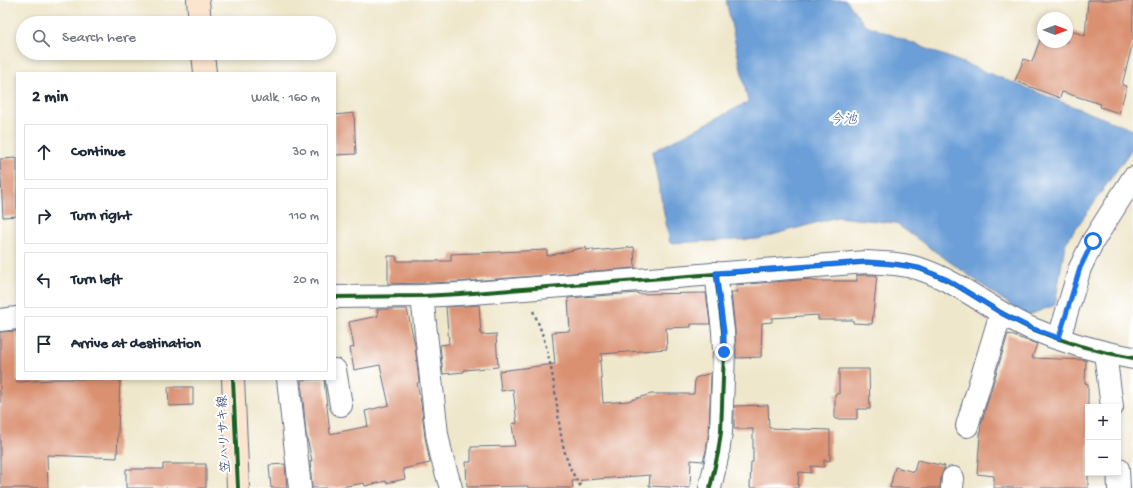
<!DOCTYPE html>
<meta charset="utf-8">
<style>
:root{--surface:#fff;--page:#f2f2f3;--text:#1f2937;--muted:#747a83;--line:#e0e1e3}
body{margin:0;font-family:"Gochi Hand","Klee One",sans-serif;background:var(--page);color:var(--text)}
.controls{position:absolute;right:12px;bottom:12px;display:grid;overflow:hidden;border-radius:0px;box-shadow:0 2px 6px #0003}
.controls button{width:36px;height:36px;display:grid;place-items:center;padding:0;border:0;border-bottom:1px solid var(--line);background:var(--surface);color:var(--text);font:20px sans-serif}
.compass{position:absolute;left:1037px;top:12px;width:36px;height:36px;border-radius:50%;background:var(--surface);box-shadow:0 2px 6px #0003;rotate:90deg}
.stop{position:absolute;width:12px;height:12px;margin:-9px;border:3px solid #1a73e8;border-radius:50%;background:#fff}
.stop.end{background:#1a73e8;border-color:#fff;box-shadow:0 1px 4px #0008}
.list{margin:0;padding:0;list-style:none}
h2{display:flex;justify-content:space-between;align-items:center;height:52px;margin:0;padding:0 16px;font-size:17px}
h2 small{font-size:13px;font-weight:400;color:var(--muted)}
.list li{display:grid;grid-template-columns:26px 1fr auto;gap:12px;align-items:center;box-sizing:border-box;height:56px;margin:0 8px 8px;padding:0 8px;border:1px solid var(--line);border-radius:0px}
.list b{display:block;font-size:15px;white-space:nowrap}
.list em{font-size:13px;font-style:normal;color:var(--muted)}
.icon{flex:none;width:22px;height:22px;fill:none;stroke:currentColor;stroke-width:2;stroke-linecap:round;stroke-linejoin:round}
.map{position:relative;flex:none;width:1133px;height:488px;overflow:hidden}
.search{position:absolute;background:var(--surface);box-shadow:0 2px 6px #0003;left:16px;top:16px;width:320px;height:44px;display:flex;align-items:center;gap:10px;box-sizing:border-box;padding:0 14px;border-radius:22px;color:var(--muted);font-size:15px}
.panel{position:absolute;background:var(--surface);box-shadow:0 2px 6px #0003;left:16px;top:72px;width:320px;height:308px;border-radius:0px}
.map>svg:first-child{display:block}
.water{fill:#6c9fd7;stroke:#44679a}
.building{fill:#da9172}
.lines{fill:none;stroke-linecap:round;stroke-linejoin:round}
.street-casing{stroke:#656f84;stroke-width:24}
.secondary-casing{stroke:#656f84;stroke-width:24}
.path{stroke:#656f84;stroke-width:2.5;stroke-dasharray:3 3;stroke-linecap:butt}
.street{stroke:#fff;stroke-width:22}
.secondary{stroke:#fce5cf;stroke-width:22}
.cycleway-casing{stroke:#fff;stroke-width:6}
.cycleway{stroke:#1b5e20;stroke-width:4}
.route{stroke:#1a73e8;stroke-width:5}
.labels{text-anchor:middle;dominant-baseline:central;stroke-width:4;stroke-linejoin:round;paint-order:stroke}
.street-label{font-size:13px;fill:#1b2f5e;stroke:#fff}
.water-label{font-size:14px;font-style:italic;fill:#3b5c8e;stroke:#fff}
</style>
<div class="map">
<svg width="1133" height="488" viewBox="0 0 1133 488">
<rect width="100%" height="100%" fill="#fff"/>
<filter id="ink" filterUnits="userSpaceOnUse"><feTurbulence type="fractalNoise" baseFrequency=".025" numOctaves="2"/><feDisplacementMap in="SourceGraphic" scale="8" xChannelSelector="R" yChannelSelector="G"/><feConvolveMatrix kernelMatrix="1 2 1 2 8 2 1 2 1" color-interpolation-filters="sRGB"/></filter>
<filter id="wash" filterUnits="userSpaceOnUse"><feTurbulence type="fractalNoise" baseFrequency=".012" numOctaves="4" result="noise"/><feDisplacementMap in="SourceGraphic" scale="16" xChannelSelector="R" yChannelSelector="G"/><feGaussianBlur stdDeviation="0.9" result="paint"/><feColorMatrix in="noise" values="0 0 0 0 0 0 0 0 0 0 0 0 0 0 0 0 0 1.4 0 .05"/><feComposite in="paint" operator="in"/></filter>
<g filter="url(#wash)">
<rect width="100%" height="100%" fill="#efe7cb"/>
<path class="water" d="M726,0H846L864,24L1133,130V147L1065,244L1055,305L1026,316L895,223L837,217L758,239L670,243L652,152L748,102Z"/>
<g id="blocks">
<g class="building">
<path d="M1088,0H1133V42L1122,85L1127,86L1119,113L1100,107L1101,104L1062,92L1060,98L1015,81L1024,59L1032,62L1043,31V42H1067V29L1085,36Z"/>
<path d="M354,113L356,154L335,155V115Z"/>
<path d="M17,158V216L3,217L0,159Z"/>
<path d="M586,247V250L593,249V251L634,247L635,268L459,282L388,284V256H396L397,261H451V254L547,250V256Z"/>
<path d="M857,275H877L872,324L853,323V320H818V315L772,318V322L762,323L761,357L736,358L735,330L731,292H737L736,285L812,279V281H857Z"/>
<path d="M638,293V294L706,293L710,324H691V327L666,328L667,349L601,354L602,361H600L603,403L628,401L651,394H694L695,378L711,373L709,429L706,451L703,461L691,460L690,488L649,486L650,475L572,481L573,488H528V486L467,487L466,462H471V447L515,446L512,424L517,423L513,389L501,391L499,371L555,364L552,332L570,331L568,298Z"/>
<path d="M479,305L481,335L496,334L498,367L464,370V372L443,374L440,345L449,344L446,307Z"/>
<path d="M377,309H407L415,345L419,382L417,383L421,403L425,437L430,463L403,469L405,479L386,483V481L365,486L364,483L336,488H312L310,461H312L306,433L301,380L324,379L330,434L368,426L365,411L389,405L380,365L354,370L350,348L354,347L349,322L378,316Z"/>
<path d="M17,331V382L52,380V379H120L117,458L47,455L48,488H0V332Z"/>
<path d="M1008,334L1037,344L1032,358L1086,360L1085,383L1088,384V488H994V476L977,474L981,424Z"/>
<path d="M839,369H869L870,409H857V419H835V394H839Z"/>
<path d="M168,387H193V405L169,406Z"/>
<path d="M768,405L769,428L830,430V461L824,460V467L811,466V473L799,472L798,488H750L751,462H753V429H734V406Z"/>
<path d="M917,460L945,466L941,477L940,488H890L895,467L914,472Z"/>
<path d="M163,464H206V488H126V469H163Z"/>
<path d="M285,464L287,488H271L269,465Z"/>
</g>
</g>
</g>
<g filter="url(#ink)">
<use href="#blocks" fill-opacity="0" stroke="#656f84" stroke-width="1"/>
<g class="lines">
<defs>
<g id="street">
<path d="M422,296L437,434L442,458L451,488"/>
<path d="M335,297L422,296L460,294L866,262C883,263 903,263 920,269C960,282 992,311 1030,328C1063,342 1098,352 1133,358"/>
<path d="M0,320L17,318"/>
<path d="M1059,338L1080,268L1093,241L1133,178"/>
<path d="M1105,353L1112,407"/>
<path d="M335,370L341,405"/>
<path d="M288,379L300,488"/>
<path d="M967,426L1001,313"/>
<path d="M1118,469L1119,488"/>
<path d="M710,488L718,453L721,432L724,352L723,331L716,273"/>
<path d="M952,488L953,478"/>
</g>
<g id="secondary">
<path d="M198,0L200,23"/>
<path d="M203,53L205,73"/>
<path d="M233,379L238,488"/>
</g>
</defs>
<use href="#street" class="street-casing"/>
<use href="#secondary" class="secondary-casing"/>
<path class="path" d="M533,311C544,334 550,359 554,385C560,420 559,458 582,488"/>
<use href="#street" class="street"/>
<use href="#secondary" class="secondary"/>
<defs>
<g id="cycleway">
<path d="M335,297L422,296L460,294L866,262C883,263 903,263 920,269C960,282 992,311 1030,328C1063,342 1098,352 1133,358"/>
<path d="M233,379L238,488"/>
<path d="M710,488L718,453L721,432L724,352L723,331L716,273"/>
</g>
</defs>
<use href="#cycleway" class="cycleway-casing"/>
<use href="#cycleway" class="cycleway"/>
</g>
</g>
<g class="lines" filter="url(#ink)">
<path class="route" d="M724,352V331L716,273L866,262L893,264L919,268L948,280L1001,313L1031,328L1059,338L1080,268L1093,241"/>
</g>
<g class="labels">
<g class="street-label">
<text transform="translate(225 434) rotate(-93)">笠ハリサキ線</text>
</g>
<g class="water-label">
<text x="843" y="120">今池</text>
</g>
</g>
</svg>
<div class="controls">
<button>+</button>
<button>−</button>
</div>
<svg class="compass" viewBox="-18 -18 36 36"><path d="M0-13l5 13h-10z" fill="#e53935"/><path d="M0 13l5-13h-10z" fill="#747a83"/></svg>
<div class="stop" style="left:1093px;top:241px"></div>
<div class="stop end" style="left:724px;top:352px"></div>
<div class="search"><svg class="icon" aria-label="search" viewBox="0 0 24 24"><circle cx="10" cy="10" r="6"/><path d="M15 15l6 6"/></svg>Search here</div>
<section class="panel">
<h2>2 min<small>Walk · 160 m</small></h2>
<ul class="list">
<li><svg class="icon" aria-label="ahead" viewBox="0 0 24 24"><path d="M12 20V5M6 11l6-6 6 6"/></svg><div><b>Continue</b></div><em>30 m</em></li>
<li><svg class="icon" aria-label="right" viewBox="0 0 24 24"><path d="M7 20v-9h11M14 6l5 5-5 5"/></svg><div><b>Turn right</b></div><em>110 m</em></li>
<li><svg class="icon" aria-label="left" viewBox="0 0 24 24"><path d="M17 20v-9H6M10 6l-5 5 5 5"/></svg><div><b>Turn left</b></div><em>20 m</em></li>
<li><svg class="icon" aria-label="arrive" viewBox="0 0 24 24"><path d="M6 21V4h12l-3 4 3 4H6"/></svg><div><b>Arrive at destination</b></div></li>
</ul>
</section>
</div>
